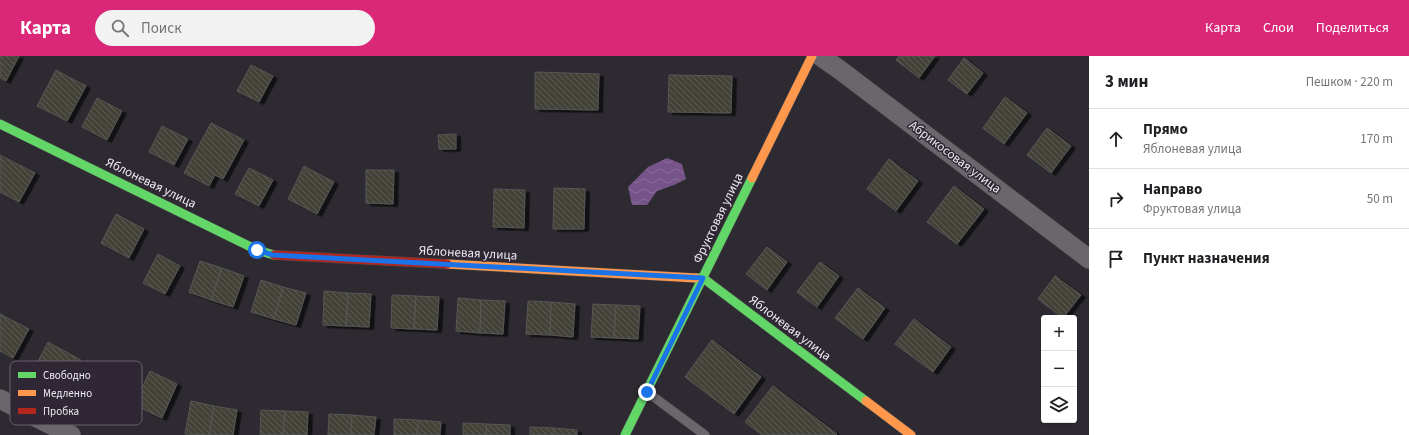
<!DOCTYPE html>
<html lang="ru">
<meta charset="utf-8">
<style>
:root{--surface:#fff;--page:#f2f2f2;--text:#202124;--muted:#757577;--line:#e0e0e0;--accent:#db2777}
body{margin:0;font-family:"Source Sans 3",sans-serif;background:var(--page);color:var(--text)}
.controls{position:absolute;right:12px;bottom:12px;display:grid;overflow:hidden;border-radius:4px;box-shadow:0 1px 3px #0004}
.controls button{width:36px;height:36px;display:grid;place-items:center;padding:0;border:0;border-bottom:1px solid var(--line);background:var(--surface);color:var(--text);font:20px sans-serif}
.stop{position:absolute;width:12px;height:12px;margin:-9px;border:3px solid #1a73e8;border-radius:50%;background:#fff}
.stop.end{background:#1a73e8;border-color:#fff;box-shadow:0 1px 4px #0008}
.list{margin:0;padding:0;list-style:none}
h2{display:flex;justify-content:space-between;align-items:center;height:52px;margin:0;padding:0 16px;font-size:17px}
h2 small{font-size:13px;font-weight:400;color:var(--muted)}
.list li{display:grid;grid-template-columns:26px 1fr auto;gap:12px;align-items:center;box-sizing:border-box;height:60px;padding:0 16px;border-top:1px solid var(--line)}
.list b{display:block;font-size:15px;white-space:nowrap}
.list p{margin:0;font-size:13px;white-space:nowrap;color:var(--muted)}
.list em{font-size:13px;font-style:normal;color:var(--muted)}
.icon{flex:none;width:22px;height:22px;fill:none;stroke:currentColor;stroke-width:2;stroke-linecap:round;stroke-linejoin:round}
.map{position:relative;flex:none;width:1089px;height:379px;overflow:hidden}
header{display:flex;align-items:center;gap:24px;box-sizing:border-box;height:56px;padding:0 20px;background:var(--accent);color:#fff}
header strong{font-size:19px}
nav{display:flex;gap:22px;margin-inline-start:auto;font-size:14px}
.search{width:280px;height:36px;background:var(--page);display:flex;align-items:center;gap:10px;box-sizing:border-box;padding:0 14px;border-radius:22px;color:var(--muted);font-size:15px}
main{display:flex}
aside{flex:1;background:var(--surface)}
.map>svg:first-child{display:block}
.water{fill:url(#water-waves)}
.building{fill:url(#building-back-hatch);stroke:#575656;filter:url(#shadow)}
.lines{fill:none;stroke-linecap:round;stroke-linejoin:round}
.lane-casing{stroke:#4a474c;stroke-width:10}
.street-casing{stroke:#4a474c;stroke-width:20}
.fast-casing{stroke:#4a474c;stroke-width:10}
.slow-casing{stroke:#4a474c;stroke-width:10}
.jam-casing{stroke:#4a474c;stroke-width:10}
.lane{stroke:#6a666c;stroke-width:9}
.street{stroke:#6a666c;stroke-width:19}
.fast{stroke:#63d668;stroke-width:9}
.slow{stroke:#ff974d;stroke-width:9}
.jam{stroke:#b3261e;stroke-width:9}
.route{stroke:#1a73e8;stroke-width:5}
.labels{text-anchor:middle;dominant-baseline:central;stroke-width:3;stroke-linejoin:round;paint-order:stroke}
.street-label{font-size:13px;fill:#eee9f2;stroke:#2f2734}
.key{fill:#2f2734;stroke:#68616d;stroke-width:1}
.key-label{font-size:11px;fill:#eee9f2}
</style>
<header>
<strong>Карта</strong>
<div class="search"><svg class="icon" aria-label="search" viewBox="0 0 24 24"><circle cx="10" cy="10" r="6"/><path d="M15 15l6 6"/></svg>Поиск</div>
<nav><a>Карта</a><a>Слои</a><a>Поделиться</a></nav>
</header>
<main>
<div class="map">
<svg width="1089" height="379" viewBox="0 0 1089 379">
<defs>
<pattern id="water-waves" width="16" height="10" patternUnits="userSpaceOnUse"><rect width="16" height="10" fill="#76548a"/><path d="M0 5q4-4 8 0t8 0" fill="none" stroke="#8a6d9b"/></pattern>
<pattern id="building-back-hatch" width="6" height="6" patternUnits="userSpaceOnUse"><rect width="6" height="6" fill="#424238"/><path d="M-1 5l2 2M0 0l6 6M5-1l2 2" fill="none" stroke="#5e5d55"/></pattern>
<filter id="shadow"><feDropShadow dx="4.5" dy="2.5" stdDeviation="0" flood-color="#0009"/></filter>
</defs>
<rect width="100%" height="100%" fill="#2e2a31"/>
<path class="water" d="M667,102L682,108L686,123L674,129L657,135L647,149H632L628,131L648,111Z"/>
<g class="building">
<path d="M0,0H19L6,25L0,22Z"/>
<path d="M899,0H935L919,22L896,4Z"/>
<path d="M964,2L983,17L967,38L948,24Z"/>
<path d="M251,9L273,20L259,46L237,35Z"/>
<path d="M56,14L86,30L67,65L37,50Z"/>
<path d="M535,16L599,18L598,54L535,53Z"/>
<path d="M669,19L732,20L731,57L668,56Z"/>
<path d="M1005,41L1027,57L1004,88L983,72Z"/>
<path d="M97,42L122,55L107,84L82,71Z"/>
<path d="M211,67L244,84L223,123L215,119L209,130L184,117Z"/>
<path d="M162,70L188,83L174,109L149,96Z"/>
<path d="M1047,72L1071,90L1051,117L1027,99Z"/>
<path d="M456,78V93H439L438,79Z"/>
<path d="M0,99L35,117L19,146L0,136Z"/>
<path d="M889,103L918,125L896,155L867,133Z"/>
<path d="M304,110L334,126L317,158L288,143Z"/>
<path d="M249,112L273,124L259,150L235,138Z"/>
<path d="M366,114H394L393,148L366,147Z"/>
<path d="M954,130L984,153L957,188L927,166Z"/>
<path d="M554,132L585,133L584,173H553Z"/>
<path d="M494,133L525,134L524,172L493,171Z"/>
<path d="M116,158L144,173L129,202L101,187Z"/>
<path d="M767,191L787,206L767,234L746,218Z"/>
<path d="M158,198L180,210L165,238L143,227Z"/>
<path d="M200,205L222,212L211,244L189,236Z"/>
<path d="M820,206L839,220L817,251L797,236Z"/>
<path d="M222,212L244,220L233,251L211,244Z"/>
<path d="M1055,220L1081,239L1063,262L1038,243Z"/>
<path d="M261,224L283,231L274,263L251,256Z"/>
<path d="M283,231L306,237L296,269L274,263Z"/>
<path d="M858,232L885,252L863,283L835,262Z"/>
<path d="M324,235L348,237L346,270L323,269Z"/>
<path d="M348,237L371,238L369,271L346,270Z"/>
<path d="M392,239L416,240L414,273L391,272Z"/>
<path d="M416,240L439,241L437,274L414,273Z"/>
<path d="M458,242L481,244L480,277L456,275Z"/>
<path d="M481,244L505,245L503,278L480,277Z"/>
<path d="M528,245L551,246L550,279L526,278Z"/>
<path d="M551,246L575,248L573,281L550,279Z"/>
<path d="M593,248L616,249L614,282L591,281Z"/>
<path d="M616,249L640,250L638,283L614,282Z"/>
<path d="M0,258L29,273L13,302L0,295Z"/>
<path d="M914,263L951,291L933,316L895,288Z"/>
<path d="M712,284L761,321L734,358L685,321Z"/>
<path d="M48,286L81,304L66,332L33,315Z"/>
<path d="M150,315L177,328L162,362L134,349Z"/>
<path d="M773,330L837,378L836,379H762L745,366Z"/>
<path d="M191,345L214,350L209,379L185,378Z"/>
<path d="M214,350L237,354L233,379H209Z"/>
<path d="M261,354L285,355L283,379H260Z"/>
<path d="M285,355L308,356L307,379H283Z"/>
<path d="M329,358L352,359L351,379H328Z"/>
<path d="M352,359L376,361L374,379H351Z"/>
<path d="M394,363L418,364L417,379H394Z"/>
<path d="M418,364L441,366L440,379H417Z"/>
<path d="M463,367L487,368L486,379H463Z"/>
<path d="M487,368L510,369V379H486Z"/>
<path d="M530,371L554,372L553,379H530Z"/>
<path d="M554,372L577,374V379H553Z"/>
</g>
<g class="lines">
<defs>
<path id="lane" d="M647,336L705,379"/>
<g id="street">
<path d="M820,0L840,14L1089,203"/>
<path d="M0,343L71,379"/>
</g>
<g id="fast">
<path d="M0,68L257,194L274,199"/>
<path d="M696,222H703L866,345"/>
<path d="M625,379L752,122"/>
</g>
<g id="slow">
<path d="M752,122L812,0"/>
<path d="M447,208L696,222"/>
<path d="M866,345L911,379"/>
</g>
<path id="jam" d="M274,199L447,208"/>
</defs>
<use href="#lane" class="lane-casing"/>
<use href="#street" class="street-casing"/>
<use href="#fast" class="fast-casing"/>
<use href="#slow" class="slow-casing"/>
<use href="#jam" class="jam-casing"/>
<use href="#lane" class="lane"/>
<use href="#street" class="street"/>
<use href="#fast" class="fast"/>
<use href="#slow" class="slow"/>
<use href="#jam" class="jam"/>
</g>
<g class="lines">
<path class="route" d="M257,194L273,199L703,222L647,336"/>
</g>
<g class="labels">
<g class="street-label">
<text transform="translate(955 101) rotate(37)">Абрикосовая улица</text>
<text transform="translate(151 127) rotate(26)">Яблоневая улица</text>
<text transform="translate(718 162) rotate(-64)">Фруктовая улица</text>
<text transform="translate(468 197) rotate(3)">Яблоневая улица</text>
<text transform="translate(790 272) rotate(37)">Яблоневая улица</text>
</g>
</g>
<rect x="10" y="305" width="132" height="64" rx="6" class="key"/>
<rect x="18" y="316" width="18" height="6" fill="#63d668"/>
<rect x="18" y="334" width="18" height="6" fill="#ff974d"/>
<rect x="18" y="352" width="18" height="6" fill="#b3261e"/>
<g class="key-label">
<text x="43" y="323">Свободно</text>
<text x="43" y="341">Медленно</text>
<text x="43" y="359">Пробка</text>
</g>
</svg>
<div class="controls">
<button>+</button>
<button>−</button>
<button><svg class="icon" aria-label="layers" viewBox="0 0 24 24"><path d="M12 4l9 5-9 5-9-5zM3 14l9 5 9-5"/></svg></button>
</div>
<div class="stop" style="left:257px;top:194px"></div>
<div class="stop end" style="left:647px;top:336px"></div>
</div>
<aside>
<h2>3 мин<small>Пешком · 220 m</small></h2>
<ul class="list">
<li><svg class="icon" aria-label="ahead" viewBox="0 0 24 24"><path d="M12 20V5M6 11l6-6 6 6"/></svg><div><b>Прямо</b><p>Яблоневая улица</p></div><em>170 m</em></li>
<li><svg class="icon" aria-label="right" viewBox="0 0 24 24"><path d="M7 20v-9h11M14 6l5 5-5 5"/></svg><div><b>Направо</b><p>Фруктовая улица</p></div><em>50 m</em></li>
<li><svg class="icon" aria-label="arrive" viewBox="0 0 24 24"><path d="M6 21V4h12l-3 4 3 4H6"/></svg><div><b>Пункт назначения</b></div></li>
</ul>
</aside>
</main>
